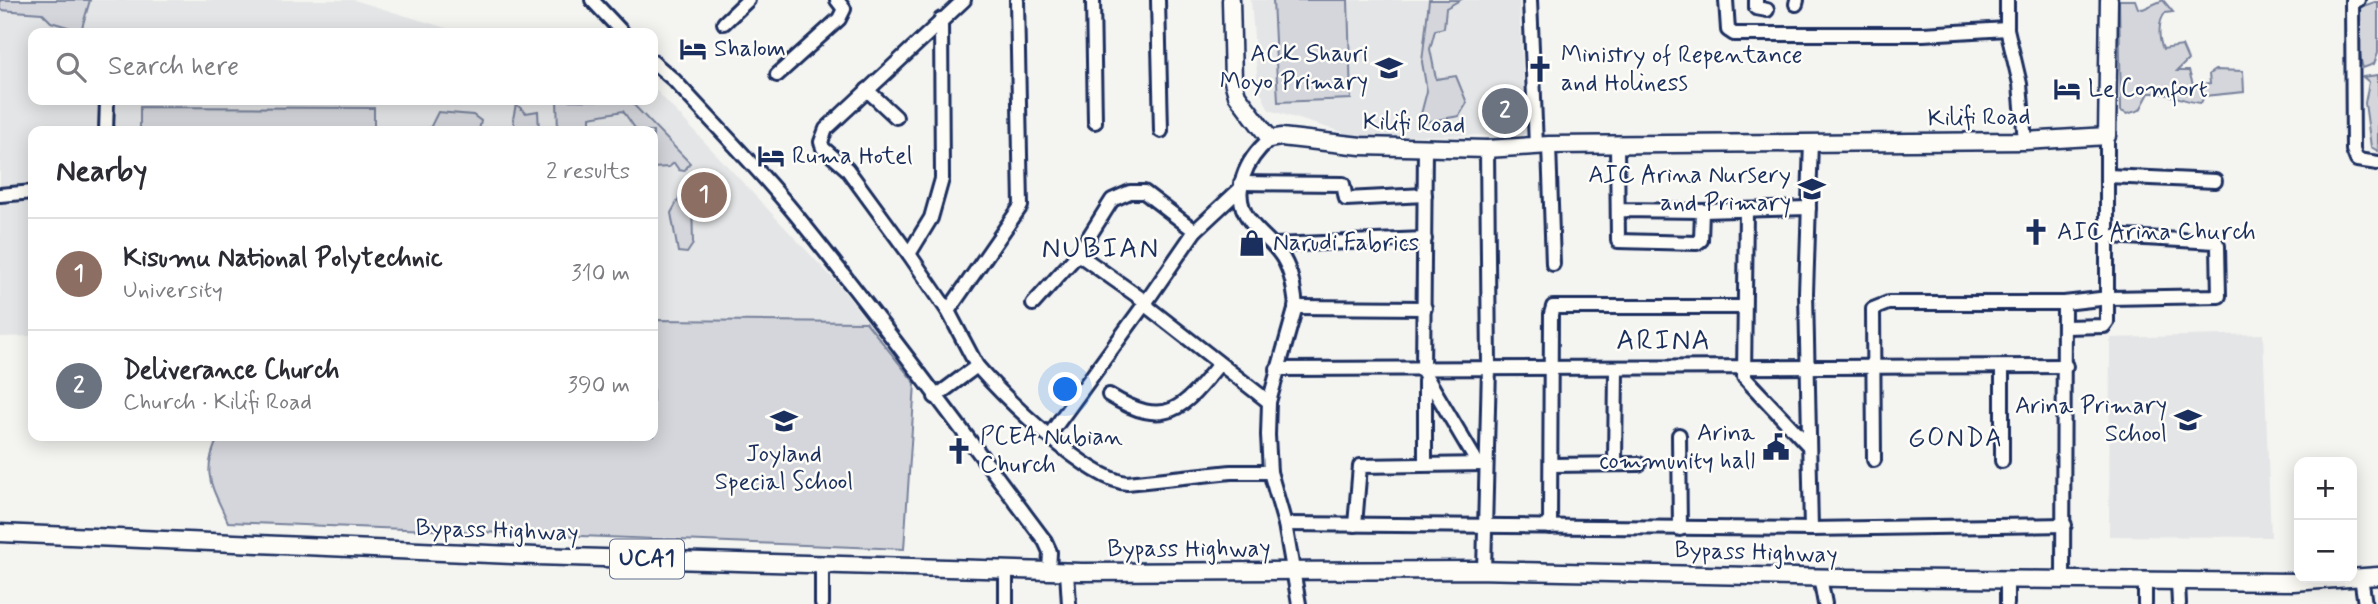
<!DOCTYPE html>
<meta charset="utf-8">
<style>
:root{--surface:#fff;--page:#f2f2f3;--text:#2b2b33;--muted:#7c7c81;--line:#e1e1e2;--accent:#1a73e8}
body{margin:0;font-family:Mynerve,sans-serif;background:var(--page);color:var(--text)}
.controls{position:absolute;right:21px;bottom:21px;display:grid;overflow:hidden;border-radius:14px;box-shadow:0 4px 18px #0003}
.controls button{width:63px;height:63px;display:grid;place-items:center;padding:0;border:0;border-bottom:2px solid var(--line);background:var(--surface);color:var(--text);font:35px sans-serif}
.you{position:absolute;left:1066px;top:390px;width:24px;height:24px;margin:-18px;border:5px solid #fff;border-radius:50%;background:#1a73e8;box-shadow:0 0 0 10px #1a73e833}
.badge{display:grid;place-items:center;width:46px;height:46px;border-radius:50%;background:var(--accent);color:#fff;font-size:23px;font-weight:700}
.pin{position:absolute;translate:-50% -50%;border:4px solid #fff;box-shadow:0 2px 7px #0006}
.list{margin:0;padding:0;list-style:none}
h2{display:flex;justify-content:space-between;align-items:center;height:91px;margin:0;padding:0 28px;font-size:30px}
h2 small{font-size:23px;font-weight:400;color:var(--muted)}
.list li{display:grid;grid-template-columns:46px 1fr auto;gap:21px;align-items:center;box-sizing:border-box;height:112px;padding:0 28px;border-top:2px solid var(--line)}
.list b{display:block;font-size:26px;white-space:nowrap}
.list p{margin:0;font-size:23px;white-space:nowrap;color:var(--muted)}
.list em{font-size:23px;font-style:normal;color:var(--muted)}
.icon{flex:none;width:38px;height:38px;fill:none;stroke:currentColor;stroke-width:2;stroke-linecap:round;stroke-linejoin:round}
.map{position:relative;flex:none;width:2378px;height:604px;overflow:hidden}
.search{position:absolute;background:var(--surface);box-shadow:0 4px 18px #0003;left:28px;top:28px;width:630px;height:77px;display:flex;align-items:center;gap:18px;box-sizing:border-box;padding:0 24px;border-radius:14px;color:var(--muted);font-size:26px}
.panel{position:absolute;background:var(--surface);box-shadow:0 4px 18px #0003;left:28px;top:126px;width:630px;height:315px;border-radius:14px}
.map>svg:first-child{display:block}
.built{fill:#e4e5e6}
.green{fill:#d4d6db;stroke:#78829c;stroke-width:2}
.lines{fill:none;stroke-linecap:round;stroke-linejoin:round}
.minor-casing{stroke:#1b2f5e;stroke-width:18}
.major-casing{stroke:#1b2f5e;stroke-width:21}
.minor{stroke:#fdfcf7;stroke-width:12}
.major{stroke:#fdfcf7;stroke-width:16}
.labels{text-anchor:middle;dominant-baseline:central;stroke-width:5;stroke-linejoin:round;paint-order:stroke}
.shield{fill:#fdfcf7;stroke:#5f6c8c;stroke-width:2}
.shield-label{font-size:23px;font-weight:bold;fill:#1b2f5e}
.poi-label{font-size:24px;fill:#1b2f5e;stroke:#fdfcf7;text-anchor:start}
.street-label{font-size:24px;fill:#1b2f5e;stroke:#fdfcf7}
.neighbourhood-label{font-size:26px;letter-spacing:2px;fill:#1b2f5e;stroke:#fdfcf7}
.quarter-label{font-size:28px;letter-spacing:2px;fill:#1b2f5e;stroke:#fdfcf7}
</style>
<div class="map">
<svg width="2378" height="604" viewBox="0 0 2378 604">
<rect width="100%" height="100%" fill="#f4f4f1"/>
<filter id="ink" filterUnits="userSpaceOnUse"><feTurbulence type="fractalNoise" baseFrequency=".0143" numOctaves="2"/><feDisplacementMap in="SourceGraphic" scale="14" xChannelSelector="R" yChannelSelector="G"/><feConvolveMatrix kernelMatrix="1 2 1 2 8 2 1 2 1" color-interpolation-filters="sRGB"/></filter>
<g filter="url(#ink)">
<g class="built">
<path d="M0,0H354L462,33H33V100H653V87L839,285L915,383L916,405L653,436V131H33V336L0,337Z"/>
<path d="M1251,0H1519L1526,135L1355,136L1269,110L1258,86Z"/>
<path d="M2263,334L2271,537L2109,536L2110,338Z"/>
</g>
<g class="green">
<path d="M0,0H90L81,31L51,22L42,13L0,10Z"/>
<path d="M1273,0H1348L1351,99L1278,102Z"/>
<path d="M1429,0H1460L1446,8L1444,28L1435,30L1430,49L1436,79L1456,76L1467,103L1459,116L1425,122L1420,118L1427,91L1422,62Z"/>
<path d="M2119,0H2135L2138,8L2143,9L2163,0L2173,12L2165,13C2158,22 2158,38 2163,49L2182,46L2188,60L2177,71H2189L2193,85L2210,83L2209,74L2215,70L2243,71L2244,92L2204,96L2201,103C2180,101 2172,92 2149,93L2140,110L2127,114L2121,111Z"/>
<path d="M2375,2H2378V53L2374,64L2363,68C2359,57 2357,18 2360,7Z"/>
<path d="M2378,75V151L2371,147L2365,103L2369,82L2363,77Z"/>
<path d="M557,100L630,101L690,163L684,171L679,170L674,163L669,167L653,168V131H637L623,111L590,117V131H558Z"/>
<path d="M516,104L526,113L538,111L539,131H516L513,119Z"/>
<path d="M140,107L374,108V131H140Z"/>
<path d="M438,112L473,115L481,121L479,130L435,131L430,128Z"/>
<path d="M687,193L692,198L693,244L687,253L678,252L671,213L681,195Z"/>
<path d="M653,320L866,322L915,383L904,549L228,522C212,486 200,474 219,436H653Z"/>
</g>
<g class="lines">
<defs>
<g id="minor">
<path d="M592,0L623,33"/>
<path d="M1093,0L1095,122"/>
<path d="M1158,0L1161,131"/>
<path d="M1530,0L1536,146"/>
<path d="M1726,0L1728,30L1734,34H1923L2007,29"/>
<path d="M1756,0V8L1767,10"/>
<path d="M2007,0V29L2020,84L2025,141"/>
<path d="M2358,0H2352L2353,150L2357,160L2378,163"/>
<path d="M1796,4L1797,0"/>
<path d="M724,23L748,0"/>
<path d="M653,62L674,80C715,125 758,168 796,215C882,321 963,432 1045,541L1050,552L1049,571"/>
<path d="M777,75L839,19L844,9L837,0"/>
<path d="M867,90L896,117"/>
<path d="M106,131L107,100"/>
<path d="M1270,139C1246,159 1229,193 1250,221C1260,235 1274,243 1283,258C1292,273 1294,290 1296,306L1269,402L1268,435L1270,472L1285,524L1299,604"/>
<path d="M1549,145L1553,264"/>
<path d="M1617,145L1618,241L1697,243L1701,240L1702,211L1619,210"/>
<path d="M1425,148L1423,371L1478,464"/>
<path d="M2108,176L2215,181"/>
<path d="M1241,183L1343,184L1346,199L1425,195"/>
<path d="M1241,188L1195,231L1146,302L1149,308L1269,402"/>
<path d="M0,195L33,192"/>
<path d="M1746,210L1744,377L1808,445"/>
<path d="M1702,211L1809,208"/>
<path d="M1274,245L1425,239"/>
<path d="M909,254L931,218L942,179L941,19"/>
<path d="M1033,304L1078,254L1112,200L1130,192H1144L1195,231"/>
<path d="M1295,307L1425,308"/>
<path d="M948,311L1021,206L1017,0"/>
<path d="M2065,327L2104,326L2107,322V136"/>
<path d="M977,366C1004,397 1087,479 1127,483L1231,472H1270"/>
<path d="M2002,368V461"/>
<path d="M1277,369L2066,366"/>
<path d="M1109,395C1166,430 1183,409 1219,364"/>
<path d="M935,397L977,366L948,311L909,254L847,169L823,148L821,142L826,129L964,0"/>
<path d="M1050,434L1146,302L1078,254"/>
<path d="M1679,435L1680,529"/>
<path d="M1874,460L1873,309L1888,303H2064"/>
<path d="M1425,464V381"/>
<path d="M1615,464L1616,369"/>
<path d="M1551,465L1639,464"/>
<path d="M1285,524L1811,529L2065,525"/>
<path d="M1355,525L1360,466L1484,464"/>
<path d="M1550,527L1551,314L1553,307H1743"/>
<path d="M1811,529L1806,293L1811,142"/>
<path d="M822,566V604"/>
<path d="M1484,571L1489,367L1487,149"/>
<path d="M1067,572L1069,604"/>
<path d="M1820,577L1825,604"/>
<path d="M2361,577L2365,604"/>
<path d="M2063,580L2064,303L2109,298L2219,296L2218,246L2216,242L2109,236"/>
<path d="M2178,581L2179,604"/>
<path d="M1006,604V570"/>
<path d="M2007,604V580"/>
<path d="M2145,604V579"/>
</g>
<g id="major">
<path d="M1231,0L1233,81L1237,95L1270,139L1281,137L1361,146L1487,149L1549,145L2025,141L2107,136L2109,0"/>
<path d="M0,533L536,556L1082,572L1474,570L1843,578L2293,582L2378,576"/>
</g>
</defs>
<use href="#minor" class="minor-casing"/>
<use href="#major" class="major-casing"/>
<use href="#minor" class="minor"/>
<use href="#major" class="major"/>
</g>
</g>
<defs>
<symbol id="hotel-bare" viewBox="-9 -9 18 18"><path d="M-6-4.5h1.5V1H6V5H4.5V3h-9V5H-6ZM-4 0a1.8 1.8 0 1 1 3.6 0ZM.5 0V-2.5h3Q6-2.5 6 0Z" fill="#1b2f5e" stroke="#fdfcf7" stroke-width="2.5" paint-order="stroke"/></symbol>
<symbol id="school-bare" viewBox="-9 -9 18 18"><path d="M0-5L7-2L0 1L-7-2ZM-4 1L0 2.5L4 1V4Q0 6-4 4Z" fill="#1b2f5e" stroke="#fdfcf7" stroke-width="2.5" paint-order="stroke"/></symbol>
<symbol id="church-bare" viewBox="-9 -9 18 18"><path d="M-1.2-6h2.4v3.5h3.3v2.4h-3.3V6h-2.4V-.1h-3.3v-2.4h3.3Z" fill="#1b2f5e" stroke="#fdfcf7" stroke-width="2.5" paint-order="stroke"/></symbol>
<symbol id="shop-bare" viewBox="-9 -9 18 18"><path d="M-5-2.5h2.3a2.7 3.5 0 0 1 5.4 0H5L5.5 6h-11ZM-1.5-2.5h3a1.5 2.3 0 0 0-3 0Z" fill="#1b2f5e" stroke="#fdfcf7" stroke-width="2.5" paint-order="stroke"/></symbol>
<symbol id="civic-bare" viewBox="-9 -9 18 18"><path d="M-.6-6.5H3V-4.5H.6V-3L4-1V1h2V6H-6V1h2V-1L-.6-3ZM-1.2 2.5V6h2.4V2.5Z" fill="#1b2f5e" stroke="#fdfcf7" stroke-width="2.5" paint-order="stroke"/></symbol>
</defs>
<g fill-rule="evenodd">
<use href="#hotel-bare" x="674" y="30" width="38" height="38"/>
<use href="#school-bare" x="1370" y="49" width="38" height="38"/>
<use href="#church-bare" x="1521" y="50" width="38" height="38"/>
<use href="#hotel-bare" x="2048" y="70" width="38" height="38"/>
<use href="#hotel-bare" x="752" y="137" width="38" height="38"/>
<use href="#school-bare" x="1793" y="170" width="38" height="38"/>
<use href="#church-bare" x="2017" y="213" width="38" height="38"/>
<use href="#shop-bare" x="1233" y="224" width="38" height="38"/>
<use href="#school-bare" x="2169" y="401" width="38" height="38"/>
<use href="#school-bare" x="765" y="402" width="38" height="38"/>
<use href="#civic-bare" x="1757" y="428" width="38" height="38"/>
<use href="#church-bare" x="940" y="432" width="38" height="38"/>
</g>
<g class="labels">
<rect class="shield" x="610" y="539.5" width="74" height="39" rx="5"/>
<g class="shield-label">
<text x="647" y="559">UCA1</text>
</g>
<g class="poi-label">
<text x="714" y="49">Shalom</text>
<text x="1368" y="54" text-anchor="end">ACK Shauri<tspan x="1368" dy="28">Moyo Primary</tspan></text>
<text x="1561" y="55">Ministry of Repentance<tspan x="1561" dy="28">and Holiness</tspan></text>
<text x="2088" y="89">Le Comfort</text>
<text x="792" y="156">Ruma Hotel</text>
<text x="1791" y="175" text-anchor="end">AIC Arina Nursery<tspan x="1791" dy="28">and Primary</tspan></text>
<text x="2057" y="232">AIC Arina Church</text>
<text x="1273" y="243">Narudi Fabrics</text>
<text x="2167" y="406" text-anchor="end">Arina Primary<tspan x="2167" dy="28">School</tspan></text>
<text x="1755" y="433" text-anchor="end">Arina<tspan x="1755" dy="28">community hall</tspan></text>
<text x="980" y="437">PCEA Nubian<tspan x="980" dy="28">Church</tspan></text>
<text x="784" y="454" text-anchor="middle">Joyland<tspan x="784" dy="28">Special School</tspan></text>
</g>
<g class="street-label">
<text transform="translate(1979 118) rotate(-1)">Kilifi Road</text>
<text transform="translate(1414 124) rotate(2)">Kilifi Road</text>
<text transform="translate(497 531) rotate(2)">Bypass Highway</text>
<text x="1189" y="549">Bypass Highway</text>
<text transform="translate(1756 553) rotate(2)">Bypass Highway</text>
</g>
<g class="neighbourhood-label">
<text x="1956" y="439">GONDA</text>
</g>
<g class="quarter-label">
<text x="1101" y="249">NUBIAN</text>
<text x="1664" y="341">ARINA</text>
</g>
</g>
</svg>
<div class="controls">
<button>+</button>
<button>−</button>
</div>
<div class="you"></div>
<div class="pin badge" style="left:704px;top:195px;background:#8d6e63">1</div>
<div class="pin badge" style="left:1505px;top:111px;background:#6b7280">2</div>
<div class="search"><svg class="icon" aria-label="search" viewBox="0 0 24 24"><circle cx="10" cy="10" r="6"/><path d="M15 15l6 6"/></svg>Search here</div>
<section class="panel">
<h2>Nearby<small>2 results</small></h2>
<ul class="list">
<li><span class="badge" style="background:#8d6e63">1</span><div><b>Kisumu National Polytechnic</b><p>University</p></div><em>310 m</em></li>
<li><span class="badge" style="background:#6b7280">2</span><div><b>Deliverance Church</b><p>Church · Kilifi Road</p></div><em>390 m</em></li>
</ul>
</section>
</div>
